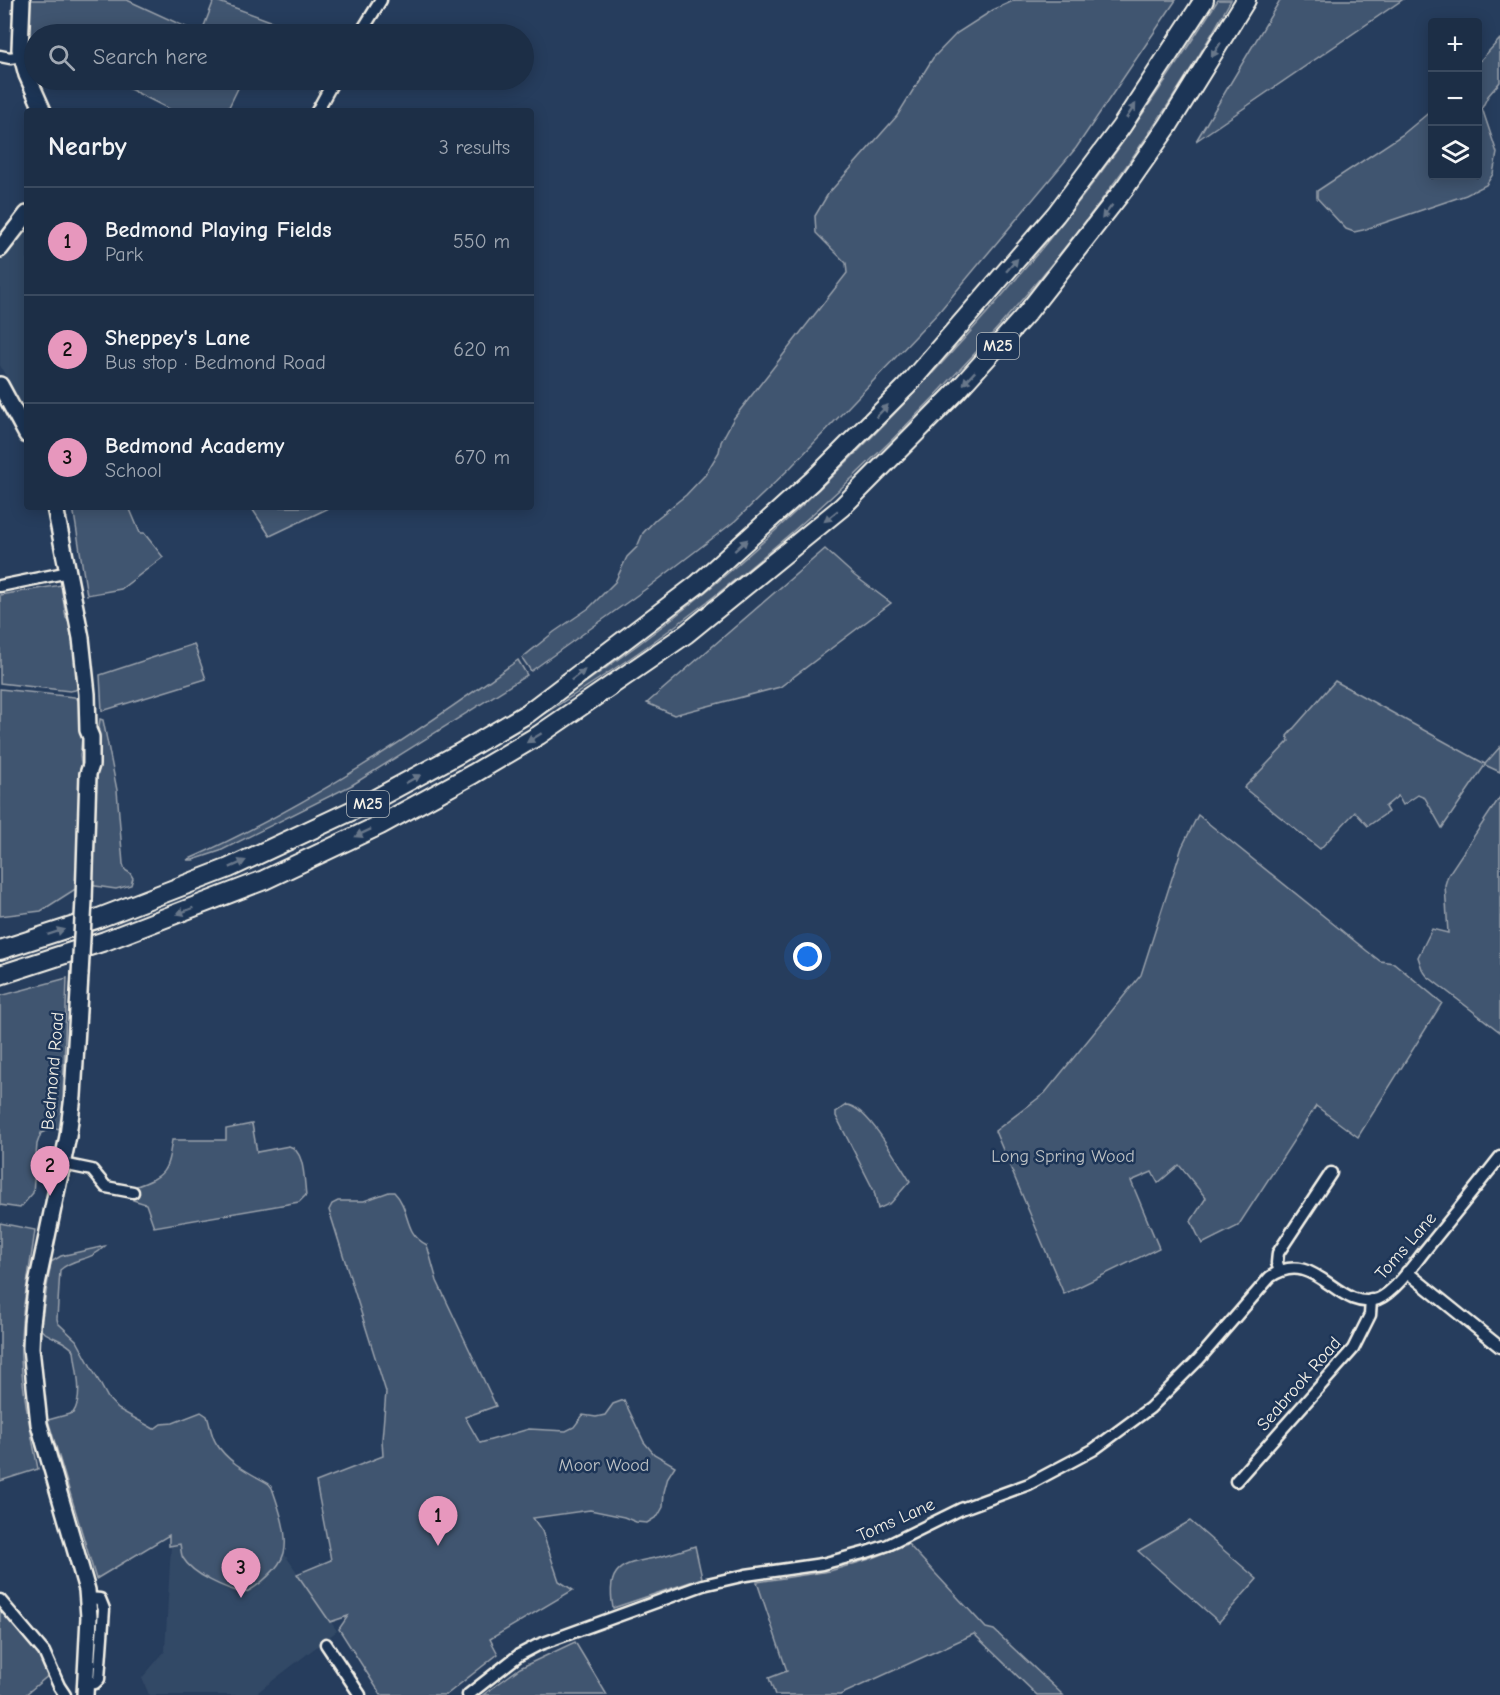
<!DOCTYPE html>
<meta charset="utf-8">
<style>
:root{--surface:#1c2e46;--page:#25364d;--text:#f1f3f6;--muted:#a0a8b3;--line:#3a4a5f;--accent:#e797bd}
body{margin:0;font-family:"Comic Neue",sans-serif;background:var(--page);color:var(--text)}
.controls{position:absolute;right:18px;top:18px;display:grid;overflow:hidden;border-radius:6px;box-shadow:0 3px 15px #0003}
.controls button{width:54px;height:54px;display:grid;place-items:center;padding:0;border:0;border-bottom:2px solid var(--line);background:var(--surface);color:var(--text);font:30px sans-serif}
.you{position:absolute;left:808px;top:957px;width:21px;height:21px;margin:-15px;border:4px solid #fff;border-radius:50%;background:#1a73e8;box-shadow:0 0 0 9px #1a73e833}
.badge{display:grid;place-items:center;width:39px;height:39px;border-radius:50%;background:var(--accent);color:#111;font-size:20px;font-weight:700}
.pin{position:absolute;translate:-50% -50px;filter:drop-shadow(0 2px 3px #0008)}
.pin::after{content:'';position:absolute;top:32px;width:21px;height:18px;background:inherit;clip-path:polygon(0 0,100% 0,50% 100%)}
.list{margin:0;padding:0;list-style:none}
h2{display:flex;justify-content:space-between;align-items:center;height:78px;margin:0;padding:0 24px;font-size:26px}
h2 small{font-size:20px;font-weight:400;color:var(--muted)}
.list li{display:grid;grid-template-columns:39px 1fr auto;gap:18px;align-items:center;box-sizing:border-box;height:108px;padding:0 24px;border-top:2px solid var(--line)}
.list b{display:block;font-size:22px;white-space:nowrap}
.list p{margin:0;font-size:20px;white-space:nowrap;color:var(--muted)}
.list em{font-size:20px;font-style:normal;color:var(--muted)}
.icon{flex:none;width:33px;height:33px;fill:none;stroke:currentColor;stroke-width:2;stroke-linecap:round;stroke-linejoin:round}
.map{position:relative;flex:none;width:1500px;height:1695px;overflow:hidden}
.search{position:absolute;background:var(--surface);box-shadow:0 3px 15px #0003;left:24px;top:24px;width:510px;height:66px;display:flex;align-items:center;gap:15px;box-sizing:border-box;padding:0 21px;border-radius:33px;color:var(--muted);font-size:22px}
.panel{position:absolute;background:var(--surface);box-shadow:0 3px 15px #0003;left:24px;top:108px;width:510px;height:402px;border-radius:6px}
.map>svg:first-child{display:block}
.built{fill:#334966}
.green{fill:#40546f;stroke:#9aa2ac;stroke-width:1.5}
.lines{fill:none;stroke-linecap:round;stroke-linejoin:round}
.street-casing{stroke:#f4f1e8;stroke-width:15}
.secondary-casing{stroke:#f4f1e8;stroke-width:20}
.highway-casing{stroke:#f4f1e8;stroke-width:22}
.street{stroke:#1d3557;stroke-width:10}
.secondary{stroke:#1d3557;stroke-width:15}
.highway{stroke:#1d3557;stroke-width:18}
.secondary-bridge-casing{stroke:#f4f1e8;stroke-width:20;stroke-linecap:butt}
.secondary-bridge{stroke:#1d3557;stroke-width:15}
.oneway{fill:#68778a}
.labels{text-anchor:middle;dominant-baseline:central;stroke-width:5;stroke-linejoin:round;paint-order:stroke}
.shield{fill:#1d3557;stroke:#b4b9bc;stroke-width:1.5}
.shield-label{font-size:16px;font-weight:bold;fill:#f4f1e8}
.street-label{font-size:18px;fill:#f4f1e8;stroke:#1d3557}
.park-label{font-size:18px;fill:#bec2c4;stroke:#1d3557}
</style>
<div class="map">
<svg width="1500" height="1695" viewBox="0 0 1500 1695">
<rect width="100%" height="100%" fill="#263d5d"/>
<filter id="ink" filterUnits="userSpaceOnUse"><feTurbulence type="fractalNoise" baseFrequency=".0167" numOctaves="2"/><feDisplacementMap in="SourceGraphic" scale="12" xChannelSelector="R" yChannelSelector="G"/><feConvolveMatrix kernelMatrix="1 2 1 2 8 2 1 2 1" color-interpolation-filters="sRGB"/></filter>
<g filter="url(#ink)">
<g class="built">
<path d="M27,231V416L0,365V260Z"/>
<path d="M251,1505L337,1631L254,1695H149L142,1678L165,1651L171,1546L180,1544Z"/>
</g>
<g class="green">
<path d="M29,0H127L201,34L214,0L273,22L266,34H34V45L30,43L26,33Z"/>
<path d="M1015,0H1176L1076,148L938,313L791,467L735,521L650,586L531,671L522,658L554,632L589,608L615,582L627,557L637,547L643,533L655,520L686,495L705,475L719,452L721,442L734,418L847,273L846,263L816,233L815,216L828,194L897,116L933,58L957,33L993,10Z"/>
<path d="M1218,0H1231C1095,246 878,481 649,645C604,677 557,706 509,736C577,689 645,642 709,589C761,546 809,499 857,452C944,364 1028,271 1102,171C1143,115 1181,58 1218,0Z"/>
<path d="M1280,0H1402L1196,141Z"/>
<path d="M1500,39V82L1488,96L1482,108L1497,153L1493,174L1486,185L1466,195L1363,230L1354,232L1346,229L1317,198V191L1402,135L1432,110V176H1478V63Z"/>
<path d="M112,80H242L227,111H173Z"/>
<path d="M73,507H129L140,533H144L163,557L121,589L87,595Z"/>
<path d="M251,507H331L270,536Z"/>
<path d="M825,549L855,576L891,603L780,687L674,715L647,703Z"/>
<path d="M61,585L66,618L74,617L80,686L75,690L70,691L0,683V595Z"/>
<path d="M194,644L206,679L102,711L100,675Z"/>
<path d="M518,660L527,675L352,785L220,851L193,860H187C305,808 414,735 518,660Z"/>
<path d="M1335,681L1485,764L1500,747V772L1485,765L1442,828L1425,798L1418,795L1403,805L1398,796L1385,807L1388,812L1368,826L1355,812L1320,849L1244,788L1289,741L1287,736Z"/>
<path d="M0,689L74,697L83,703L84,720L80,756L83,779L77,888L41,911L0,916Z"/>
<path d="M100,719L103,720L117,790L123,864L125,870L130,873L133,878L131,885L116,889L89,885L97,777V742Z"/>
<path d="M1500,797V1032L1427,976L1422,969L1418,957L1432,929L1448,933L1445,885L1448,875Z"/>
<path d="M1198,815L1367,951L1380,961L1394,963L1442,1003L1358,1137L1316,1106L1238,1226L1202,1244L1191,1221L1206,1198L1179,1165L1158,1183L1152,1172L1131,1181L1159,1248L1064,1294L995,1131L1045,1093L1141,975L1182,847Z"/>
<path d="M67,978L62,1129L53,1128L41,1133L37,1144L33,1193L20,1208L0,1205V996Z"/>
<path d="M846,1105C867,1105 898,1163 910,1181L891,1203L878,1209L874,1191L836,1116V1112Z"/>
<path d="M252,1124L257,1152L289,1146C305,1150 304,1181 306,1195L299,1202L154,1227L146,1204L133,1200L134,1187C166,1176 167,1172 172,1140H226V1129Z"/>
<path d="M389,1192H394C411,1209 403,1234 427,1245L437,1281L496,1406L465,1417L480,1443L529,1429L566,1431L574,1427L583,1415L596,1417L605,1415L613,1404L624,1400L644,1442L654,1454L675,1466L668,1477L664,1492L663,1507L658,1516L647,1523L636,1522L624,1517L590,1510L533,1518L542,1531L559,1581L573,1590L490,1639L498,1654L446,1695H381L339,1629L348,1616L330,1622L297,1574L331,1560L316,1482L383,1456L382,1440L386,1392L329,1210L332,1204L338,1201H364Z"/>
<path d="M0,1223L35,1230C30,1270 19,1319 21,1359C23,1396 31,1432 38,1469L0,1481Z"/>
<path d="M105,1246C88,1263 76,1256 60,1270L57,1319L58,1323L77,1341L108,1398L118,1409L154,1429L161,1424L173,1423L201,1412L207,1416C210,1424 211,1435 216,1443C228,1463 250,1473 269,1484L272,1488C278,1505 289,1536 284,1553C280,1568 258,1587 244,1593C226,1589 193,1575 183,1558C181,1555 181,1548 180,1544L169,1546V1535L96,1579L48,1420L73,1413C84,1397 76,1369 74,1351C66,1340 52,1339 41,1330V1324L51,1262L61,1256Z"/>
<path d="M1190,1521L1257,1579L1219,1622L1138,1551Z"/>
<path d="M908,1544L986,1628L994,1630L1063,1695H1037L974,1634L840,1695H775L769,1678L787,1671L757,1582L830,1571L873,1558Z"/>
<path d="M695,1546L702,1578L613,1608C605,1565 624,1564 659,1557C671,1554 683,1550 695,1546Z"/>
<path d="M0,1604L33,1645L50,1674L25,1695H0Z"/>
<path d="M575,1642L607,1695H483L520,1668Z"/>
</g>
<g class="lines">
<defs>
<g id="street">
<path d="M360,34L381,0"/>
<path d="M0,56L10,58L21,56"/>
<path d="M317,111L334,80"/>
<path d="M0,586L69,572"/>
<path d="M63,1164L92,1170L106,1187L133,1192"/>
<path d="M1280,1271L1277,1263L1278,1253L1331,1173"/>
<path d="M1407,1272L1500,1347"/>
<path d="M1236,1481L1353,1349L1370,1315L1371,1300"/>
<path d="M0,1600L44,1652L59,1686L65,1695"/>
<path d="M326,1644L360,1695"/>
<path d="M85,1684L95,1683L99,1679L104,1609L100,1599L88,1598"/>
<path d="M468,1695L519,1655L538,1645L703,1585L746,1575L822,1564L867,1552L888,1545L961,1509L1029,1484L1093,1450L1150,1408L1199,1359L1270,1277C1315,1245 1338,1314 1378,1299C1394,1292 1412,1267 1423,1253C1449,1221 1475,1189 1500,1157"/>
</g>
<g id="secondary">
<path d="M22,0L20,49L27,75L43,111"/>
<path d="M0,249L27,214"/>
<path d="M0,385L27,435"/>
<path d="M55,507L81,638L87,694L88,730L91,737V765L88,774L84,900"/>
<path d="M80,975L73,1096L68,1136L36,1289L32,1323L31,1348L39,1424L87,1590L89,1617L85,1695"/>
</g>
<g id="highway">
<path d="M0,950L99,918L229,868L366,804L460,753L528,713L698,584L812,481L906,387L1056,214L1121,127L1204,0"/>
<path d="M0,975L105,941L264,880L380,825L473,774L539,735L686,634L842,507L957,391L1027,313L1124,189L1168,126L1246,0"/>
</g>
</defs>
<use href="#street" class="street-casing"/>
<use href="#secondary" class="secondary-casing"/>
<use href="#highway" class="highway-casing"/>
<use href="#street" class="street"/>
<use href="#secondary" class="secondary"/>
<use href="#highway" class="highway"/>
<defs>
<path id="secondary-bridge" d="M80,975L84,900"/>
</defs>
<use href="#secondary-bridge" class="secondary-bridge-casing"/>
<use href="#secondary-bridge" class="secondary-bridge"/>
</g>
<defs><path id="oneway-solid" d="M-6-.8H1V-3.2L6.5 0L1 3.2V.8H-6Z" transform="scale(1.5)"/></defs>
<g class="oneway">
<use href="#oneway-solid" transform="translate(1216 50) rotate(122)"/>
<use href="#oneway-solid" transform="translate(1131 111) rotate(-57)"/>
<use href="#oneway-solid" transform="translate(1107 212) rotate(127)"/>
<use href="#oneway-solid" transform="translate(1012 265) rotate(-49)"/>
<use href="#oneway-solid" transform="translate(969 378) rotate(133)"/>
<use href="#oneway-solid" transform="translate(882 411) rotate(-45)"/>
<use href="#oneway-solid" transform="translate(831 516) rotate(141)"/>
<use href="#oneway-solid" transform="translate(741 545) rotate(-42)"/>
<use href="#oneway-solid" transform="translate(578 675) rotate(-37)"/>
<use href="#oneway-solid" transform="translate(534 738) rotate(148)"/>
<use href="#oneway-solid" transform="translate(413 779) rotate(-29)"/>
<use href="#oneway-solid" transform="translate(363 833) rotate(154)"/>
<use href="#oneway-solid" transform="translate(238 864) rotate(-24)"/>
<use href="#oneway-solid" transform="translate(185 911) rotate(159)"/>
<use href="#oneway-solid" transform="translate(56 932) rotate(-18)"/>
</g>
</g>
<g class="labels">
<g class="shield">
<rect x="977" y="333" width="42" height="26" rx="4.5"/>
<rect x="347" y="791" width="42" height="26" rx="4.5"/>
</g>
<g class="shield-label">
<text x="998" y="346">M25</text>
<text x="368" y="804">M25</text>
</g>
<g class="street-label">
<text transform="translate(53 1071) rotate(-85)">Bedmond Road</text>
<text transform="translate(1406 1246) rotate(-49)">Toms Lane</text>
<text transform="translate(1299 1384) rotate(-49)">Seabrook Road</text>
<text transform="translate(896 1520) rotate(-24)">Toms Lane</text>
</g>
<g class="park-label">
<text x="1063" y="1156">Long Spring Wood</text>
<text x="604" y="1465">Moor Wood</text>
</g>
</g>
</svg>
<div class="controls">
<button>+</button>
<button>−</button>
<button><svg class="icon" aria-label="layers" viewBox="0 0 24 24"><path d="M12 4l9 5-9 5-9-5zM3 14l9 5 9-5"/></svg></button>
</div>
<div class="you"></div>
<div class="pin badge" style="left:438px;top:1546px">1</div>
<div class="pin badge" style="left:50px;top:1196px">2</div>
<div class="pin badge" style="left:241px;top:1598px">3</div>
<div class="search"><svg class="icon" aria-label="search" viewBox="0 0 24 24"><circle cx="10" cy="10" r="6"/><path d="M15 15l6 6"/></svg>Search here</div>
<section class="panel">
<h2>Nearby<small>3 results</small></h2>
<ul class="list">
<li><span class="badge">1</span><div><b>Bedmond Playing Fields</b><p>Park</p></div><em>550 m</em></li>
<li><span class="badge">2</span><div><b>Sheppey's Lane</b><p>Bus stop · Bedmond Road</p></div><em>620 m</em></li>
<li><span class="badge">3</span><div><b>Bedmond Academy</b><p>School</p></div><em>670 m</em></li>
</ul>
</section>
</div>
